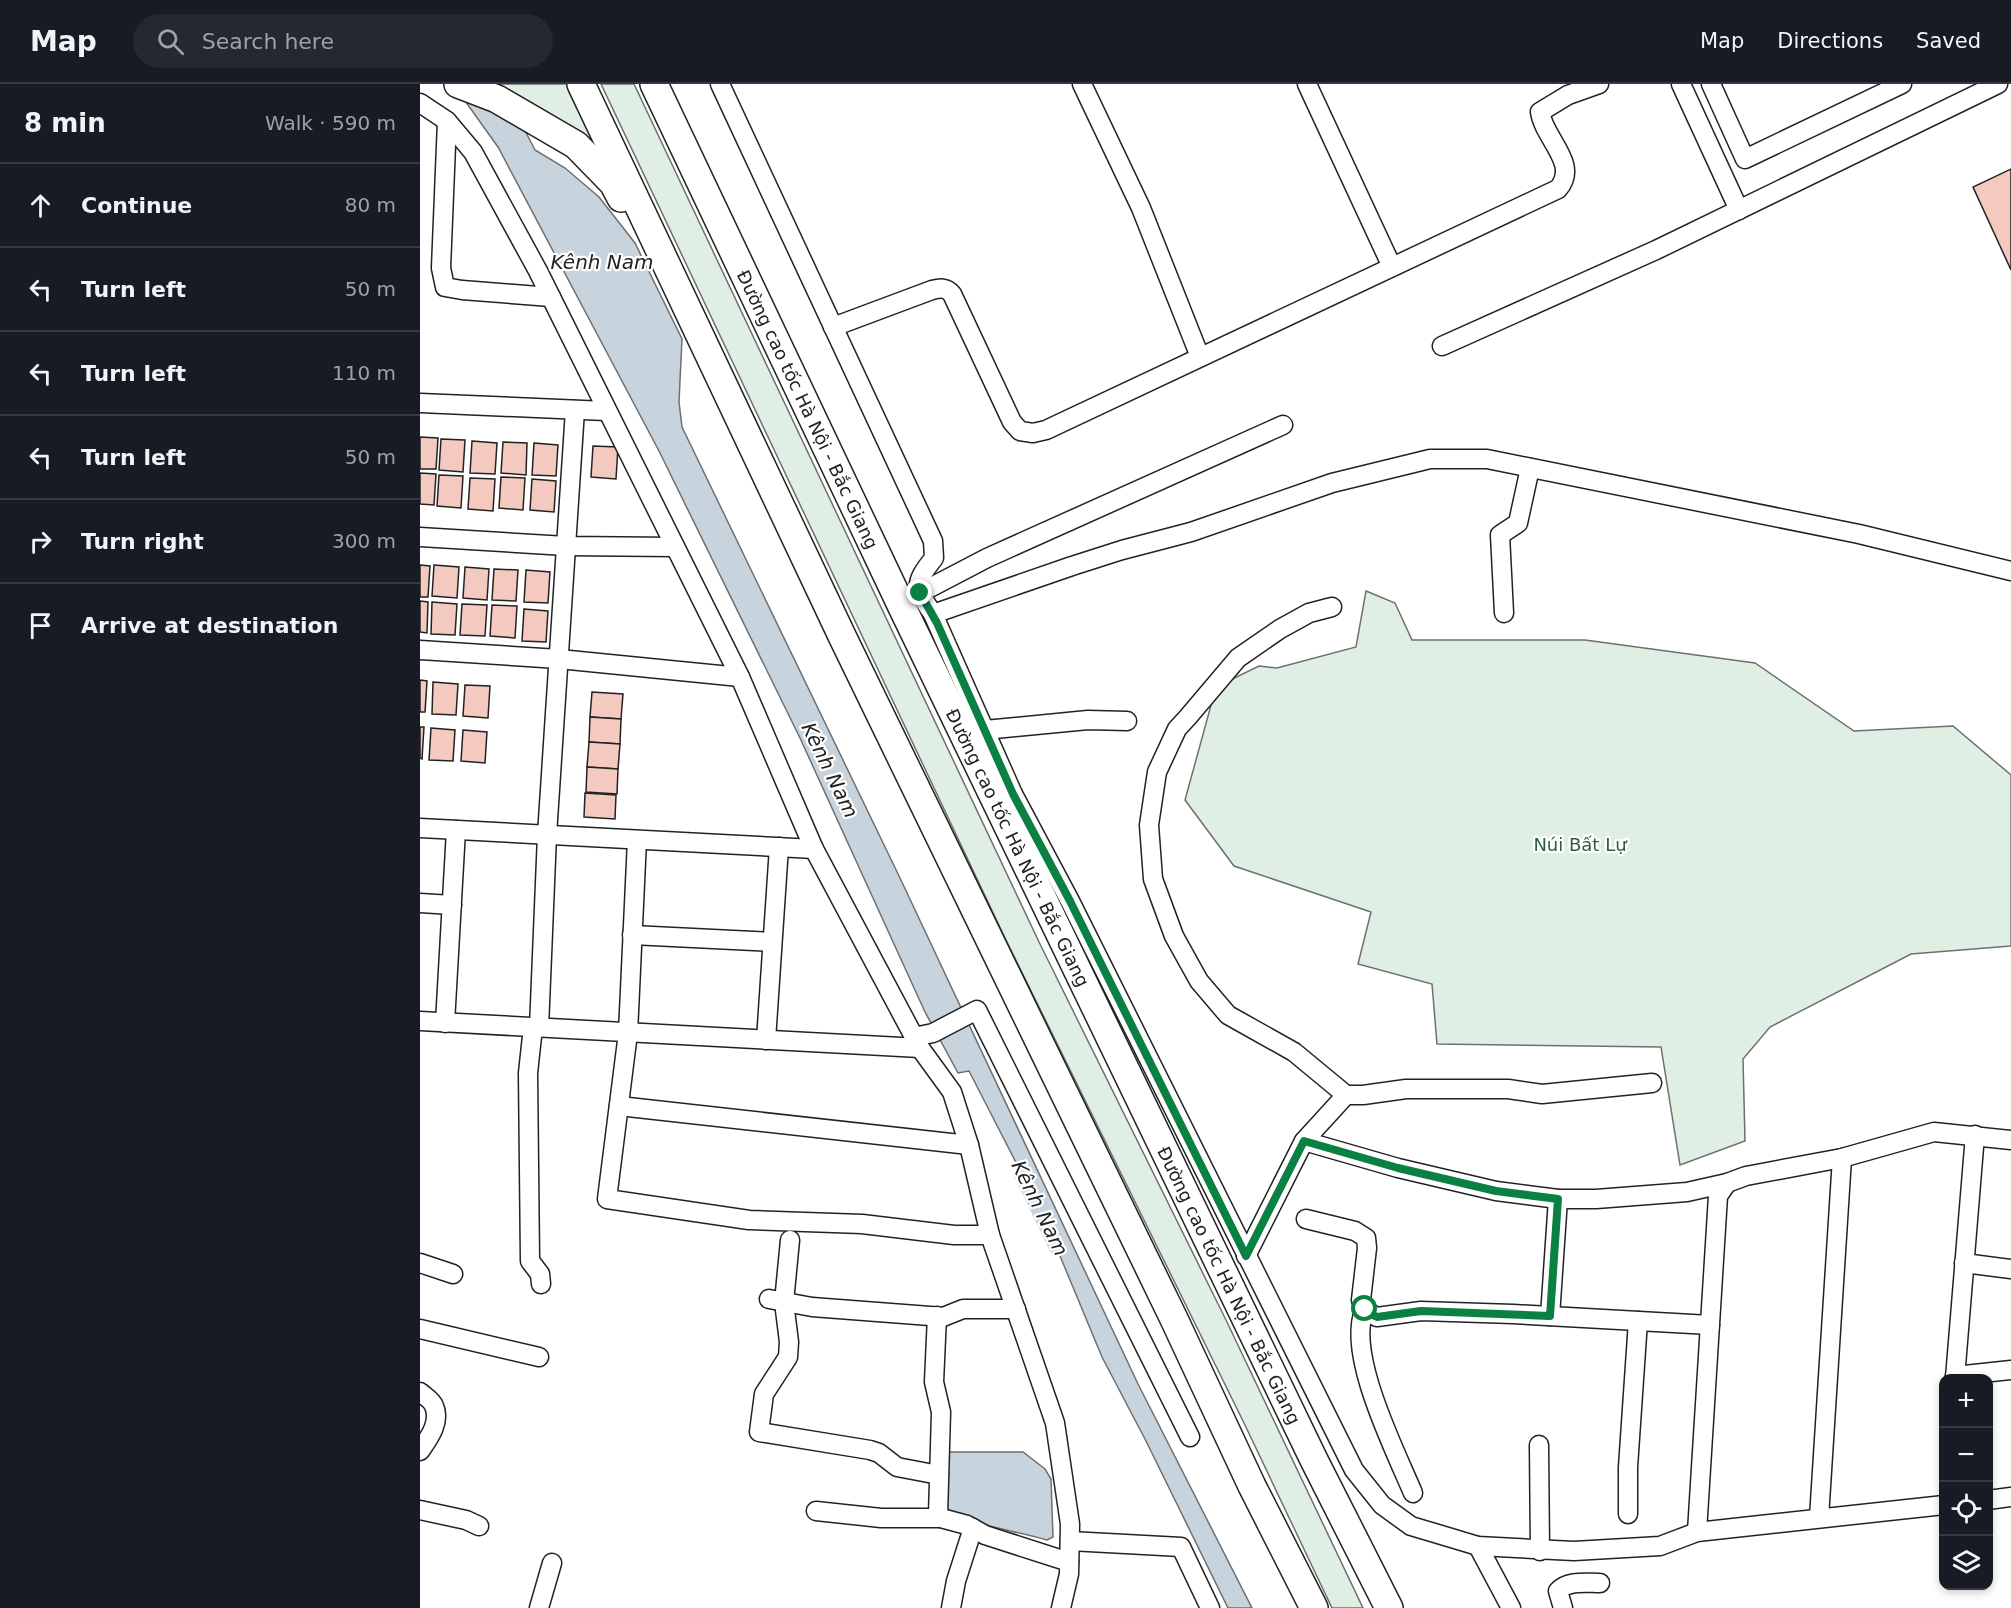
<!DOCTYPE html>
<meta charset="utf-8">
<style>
:root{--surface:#171b24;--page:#242831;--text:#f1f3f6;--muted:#9ea1a6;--line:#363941}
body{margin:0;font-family:"DejaVu Sans",sans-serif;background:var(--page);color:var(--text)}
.controls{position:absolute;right:18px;bottom:18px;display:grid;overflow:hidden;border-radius:12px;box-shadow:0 3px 9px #0003}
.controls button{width:54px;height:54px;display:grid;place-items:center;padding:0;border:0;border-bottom:2px solid var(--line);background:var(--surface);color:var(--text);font:30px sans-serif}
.stop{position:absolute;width:18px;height:18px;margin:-14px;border:4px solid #0b8043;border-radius:50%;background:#fff}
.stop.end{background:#0b8043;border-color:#fff;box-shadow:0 2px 6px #0008}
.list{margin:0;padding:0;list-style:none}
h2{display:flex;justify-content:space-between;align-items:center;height:78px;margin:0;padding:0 24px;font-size:26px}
h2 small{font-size:20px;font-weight:400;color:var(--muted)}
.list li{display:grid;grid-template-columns:39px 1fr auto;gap:18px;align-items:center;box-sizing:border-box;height:84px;padding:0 24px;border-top:2px solid var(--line)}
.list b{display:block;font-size:22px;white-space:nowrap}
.list em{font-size:20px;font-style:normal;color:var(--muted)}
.icon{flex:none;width:33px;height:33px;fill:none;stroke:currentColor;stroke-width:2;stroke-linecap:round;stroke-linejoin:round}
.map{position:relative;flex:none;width:1591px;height:1524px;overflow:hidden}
header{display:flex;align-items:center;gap:36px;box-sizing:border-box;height:84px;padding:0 30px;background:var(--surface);border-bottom:2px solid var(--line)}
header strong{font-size:28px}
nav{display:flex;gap:33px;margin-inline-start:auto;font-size:21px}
.search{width:420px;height:54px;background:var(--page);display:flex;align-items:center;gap:15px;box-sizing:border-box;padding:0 21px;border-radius:33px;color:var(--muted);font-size:22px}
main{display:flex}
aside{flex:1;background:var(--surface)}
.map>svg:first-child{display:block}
.green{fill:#e0efe3;stroke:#6f6f6f;stroke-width:1.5}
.water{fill:#c7d3dd;stroke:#6f6f6f;stroke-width:1.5}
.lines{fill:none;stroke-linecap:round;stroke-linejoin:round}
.canal{stroke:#c7d3dd;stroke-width:18}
.building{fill:#f3c9c0;stroke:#222;stroke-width:1.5}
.minor-casing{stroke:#222;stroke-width:21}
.highway-casing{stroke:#222;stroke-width:30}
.minor{stroke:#fff;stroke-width:18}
.highway{stroke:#fff;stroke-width:27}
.route{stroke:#0b8043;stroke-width:8}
.labels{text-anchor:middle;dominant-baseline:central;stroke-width:4.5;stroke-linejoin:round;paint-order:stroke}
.street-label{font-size:18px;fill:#222;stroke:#fff}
.park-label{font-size:18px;fill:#2f5e38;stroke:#fff}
.water-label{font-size:20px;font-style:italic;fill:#222;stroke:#fff}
</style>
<header>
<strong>Map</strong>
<div class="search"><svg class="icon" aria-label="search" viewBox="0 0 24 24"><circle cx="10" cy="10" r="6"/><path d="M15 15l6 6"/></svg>Search here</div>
<nav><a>Map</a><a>Directions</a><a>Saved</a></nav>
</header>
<main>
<aside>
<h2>8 min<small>Walk · 590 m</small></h2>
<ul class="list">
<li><svg class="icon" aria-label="ahead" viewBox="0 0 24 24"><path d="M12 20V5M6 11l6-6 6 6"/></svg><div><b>Continue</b></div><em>80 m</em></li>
<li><svg class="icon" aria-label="left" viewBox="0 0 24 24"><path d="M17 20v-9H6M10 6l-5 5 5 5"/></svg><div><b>Turn left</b></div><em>50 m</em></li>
<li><svg class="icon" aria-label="left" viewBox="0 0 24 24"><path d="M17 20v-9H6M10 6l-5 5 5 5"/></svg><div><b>Turn left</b></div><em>110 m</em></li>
<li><svg class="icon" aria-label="left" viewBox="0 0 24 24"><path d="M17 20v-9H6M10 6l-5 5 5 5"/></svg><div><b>Turn left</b></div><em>50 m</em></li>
<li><svg class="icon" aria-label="right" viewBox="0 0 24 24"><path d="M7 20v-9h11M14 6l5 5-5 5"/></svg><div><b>Turn right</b></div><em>300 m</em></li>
<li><svg class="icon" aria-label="arrive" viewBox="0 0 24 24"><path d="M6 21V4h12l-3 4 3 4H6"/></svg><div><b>Arrive at destination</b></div></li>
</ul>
</aside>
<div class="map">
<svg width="1591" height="1524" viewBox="0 0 1591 1524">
<rect width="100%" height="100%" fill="#fff"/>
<g class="green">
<path d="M68,0H152L178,61L93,11Z"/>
<path d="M181,0H214L619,858L806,1236L943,1524H912L824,1339L585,854Z"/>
<path d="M946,507L975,519L992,556H1165L1335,579L1434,647L1533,642L1591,691V862L1491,870L1350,943L1323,975L1325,1057L1260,1081L1241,963L1017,960L1012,900L938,880L951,828L814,782L765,716L796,603L839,582L857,584L936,563Z"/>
</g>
<g class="water">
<path d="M33,0H81L115,66L145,84L179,113L215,159L262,255L259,318L262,343L480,794L718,1300L832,1524H808L726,1357L682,1273L623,1131L549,987L538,989L505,928L380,654L239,367L78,63Z"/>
<path d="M527,1368H603L625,1385L631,1395L633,1453L627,1456C594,1446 557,1443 526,1426Z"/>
</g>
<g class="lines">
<path class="canal" d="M603,1090L638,1163"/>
</g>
<g class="building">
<path d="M1591,85V186L1553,103Z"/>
<path d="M0,353L18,354L16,385H0Z"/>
<path d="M21,355L45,356L43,388L19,386Z"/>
<path d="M52,357L77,359L75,390L50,389Z"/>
<path d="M83,358L107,359L106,391L81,389Z"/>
<path d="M114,359L138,361L136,392L112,391Z"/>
<path d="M173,362L198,363L196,395L171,393Z"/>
<path d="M0,389L16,390L14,421L0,420Z"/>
<path d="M19,391L43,392L41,424L17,422Z"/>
<path d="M81,393L105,394L103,426L79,424Z"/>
<path d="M50,394L75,395L73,427L48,425Z"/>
<path d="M112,395L136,397L134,428L110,426Z"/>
<path d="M0,481L10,482L8,513H0Z"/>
<path d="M14,481L39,483L37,514L12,512Z"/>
<path d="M45,483L69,485L67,516L43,514Z"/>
<path d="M74,485L98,486L96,517L72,516Z"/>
<path d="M106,486L130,488L128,519L104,518Z"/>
<path d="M0,517L8,518L7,549L0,548Z"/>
<path d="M12,518L37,520L35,551L11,550Z"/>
<path d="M42,520L67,521L65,552L40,551Z"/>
<path d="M72,521L97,522L95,554L70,552Z"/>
<path d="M104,525L128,527L126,558L102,557Z"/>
<path d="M0,596L7,597L5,628H0Z"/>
<path d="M13,598L38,600L36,631L12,630Z"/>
<path d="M45,601L70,602L68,634L43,632Z"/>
<path d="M172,608L203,610L201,635L170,633Z"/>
<path d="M170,633L201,635L200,660L169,658Z"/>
<path d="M0,643H4L2,675L0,674Z"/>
<path d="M11,644L35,646L33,677L9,676Z"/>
<path d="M43,646L67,648L65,679L41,677Z"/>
<path d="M169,658L200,660L198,685L167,683Z"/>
<path d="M167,683L198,685L197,710L166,708Z"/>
<path d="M165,709L196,711L195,735L164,733Z"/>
</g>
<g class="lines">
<defs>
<g id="minor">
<path d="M300,0L513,457L514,474C493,500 495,504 513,530"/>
<path d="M662,0L721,124L780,273"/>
<path d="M887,0L972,183"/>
<path d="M1261,0L1319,126"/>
<path d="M1291,0L1325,75L1482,0"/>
<path d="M0,19L27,37L53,68L118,187L320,593L394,765L500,964L532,1008L549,1061L570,1151L635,1339L650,1440L649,1490L641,1524"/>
<path d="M27,37L21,184L25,203L42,206L131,213"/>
<path d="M413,243L512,206C520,204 526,203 532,210L592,338L600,347L613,349L626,346L1138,105C1160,80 1124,55 1120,28L1148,11L1179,0"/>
<path d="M1022,262L1236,166L1578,0"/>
<path d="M0,319L186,327"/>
<path d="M0,453L146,462L255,463"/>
<path d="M500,509L567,474L863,341"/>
<path d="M912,523L889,529L860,545L818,574L768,633L757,645L737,688L729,741L733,795L754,852L779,897L808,931L874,968L926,1011"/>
<path d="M1084,529L1080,451L1098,439L1110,384"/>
<path d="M0,566L139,575L320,593"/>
<path d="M565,646L668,636L707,637"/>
<path d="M0,744L394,765"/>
<path d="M217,756L208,949L187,1115L329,1136L442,1140L534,1151H570"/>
<path d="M0,819L32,821"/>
<path d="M212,851L352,858"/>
<path d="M0,937L500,964"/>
<path d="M25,939L36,746"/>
<path d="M113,943L108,989L110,1177L120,1190L121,1200"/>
<path d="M119,944L127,751L155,326"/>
<path d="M494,953L513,949L557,926L770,1353"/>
<path d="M346,956L359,763"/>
<path d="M199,1022L549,1061"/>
<path d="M884,1057L978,1084L1076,1107L1138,1115H1176L1267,1108L1307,1099L1326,1092L1422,1074L1514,1048L1591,1056"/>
<path d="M886,1135L935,1147L946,1154L947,1164L941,1216L945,1225L951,1230L957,1233L1001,1227L1093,1230L1290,1241"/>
<path d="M370,1156L364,1218L369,1258L368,1273L344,1310L339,1348L450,1366L459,1369L477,1383L519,1391"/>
<path d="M826,1172L884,1057L926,1011H943L986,1005H1088L1122,1010L1232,999"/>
<path d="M0,1179L33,1190"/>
<path d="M1544,1179L1591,1185"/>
<path d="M349,1215L392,1223L523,1233L543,1225H596"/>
<path d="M945,1225C925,1268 975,1366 993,1409"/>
<path d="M517,1232L514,1298L521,1328L518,1431L521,1434"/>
<path d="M1130,1232L1138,1115"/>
<path d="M0,1245L119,1273"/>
<path d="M1535,1292L1591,1286"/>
<path d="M1535,1294L1555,1051"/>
<path d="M0,1308C4,1312 12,1316 14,1322C21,1338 9,1354 0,1367"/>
<path d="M1119,1361L1120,1467"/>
<path d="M1568,1416L1591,1413"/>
<path d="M1524,1421L1277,1448L1240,1462L1154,1467L1058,1462L991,1442L962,1421L934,1386L650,817L593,710L513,530L652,482L702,466L771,448L912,399L1010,375H1067L1439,450L1591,487"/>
<path d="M0,1426L46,1436L59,1442"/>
<path d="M396,1427L461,1434H521L547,1441L565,1451L649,1478"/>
<path d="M1208,1430V1383L1218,1237"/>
<path d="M1399,1434L1422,1074"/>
<path d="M1277,1448L1298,1112L1307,1099"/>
<path d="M650,1457L761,1463L790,1524"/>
<path d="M1058,1462L1091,1524"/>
<path d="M119,1524L132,1479"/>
<path d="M531,1524L536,1497L553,1444"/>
<path d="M1143,1524L1138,1507C1148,1496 1166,1499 1180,1499"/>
</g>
<g id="highway">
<path d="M38,0L77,15L156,61L193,99L201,114"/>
<path d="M161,0L423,554L754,1235L832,1402L894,1524"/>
<path id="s1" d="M234,0L482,523L894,1376L969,1524"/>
</g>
</defs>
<use href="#minor" class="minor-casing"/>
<use href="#highway" class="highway-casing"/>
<use href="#minor" class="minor"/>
<use href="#highway" class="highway"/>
</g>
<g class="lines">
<path class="route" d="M500,509L517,539L593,710L650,817L826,1172L884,1057L978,1084L1076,1107L1138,1115L1130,1232L1001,1227L957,1233L951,1230L945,1225"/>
</g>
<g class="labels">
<g class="street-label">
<text stroke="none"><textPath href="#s1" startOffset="360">Đường cao tốc Hà Nội - Bắc Giang</textPath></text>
<text stroke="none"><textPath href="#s1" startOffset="846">Đường cao tốc Hà Nội - Bắc Giang</textPath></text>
<text stroke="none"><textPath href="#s1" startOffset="1332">Đường cao tốc Hà Nội - Bắc Giang</textPath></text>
</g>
<g class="park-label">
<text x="1160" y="760">Núi Bất Lự</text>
</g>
<g class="water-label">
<text x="182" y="178">Kênh Nam</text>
<text transform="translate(410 686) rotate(64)">Kênh Nam</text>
<text transform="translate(620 1124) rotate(64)">Kênh Nam</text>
</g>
</g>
</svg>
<div class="controls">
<button>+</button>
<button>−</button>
<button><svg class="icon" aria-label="locate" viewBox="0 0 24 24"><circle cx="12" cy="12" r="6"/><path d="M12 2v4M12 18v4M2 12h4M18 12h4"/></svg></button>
<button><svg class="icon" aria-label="layers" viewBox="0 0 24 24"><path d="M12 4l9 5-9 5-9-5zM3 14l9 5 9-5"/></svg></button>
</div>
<div class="stop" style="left:945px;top:1225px"></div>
<div class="stop end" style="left:500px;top:509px"></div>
</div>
</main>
